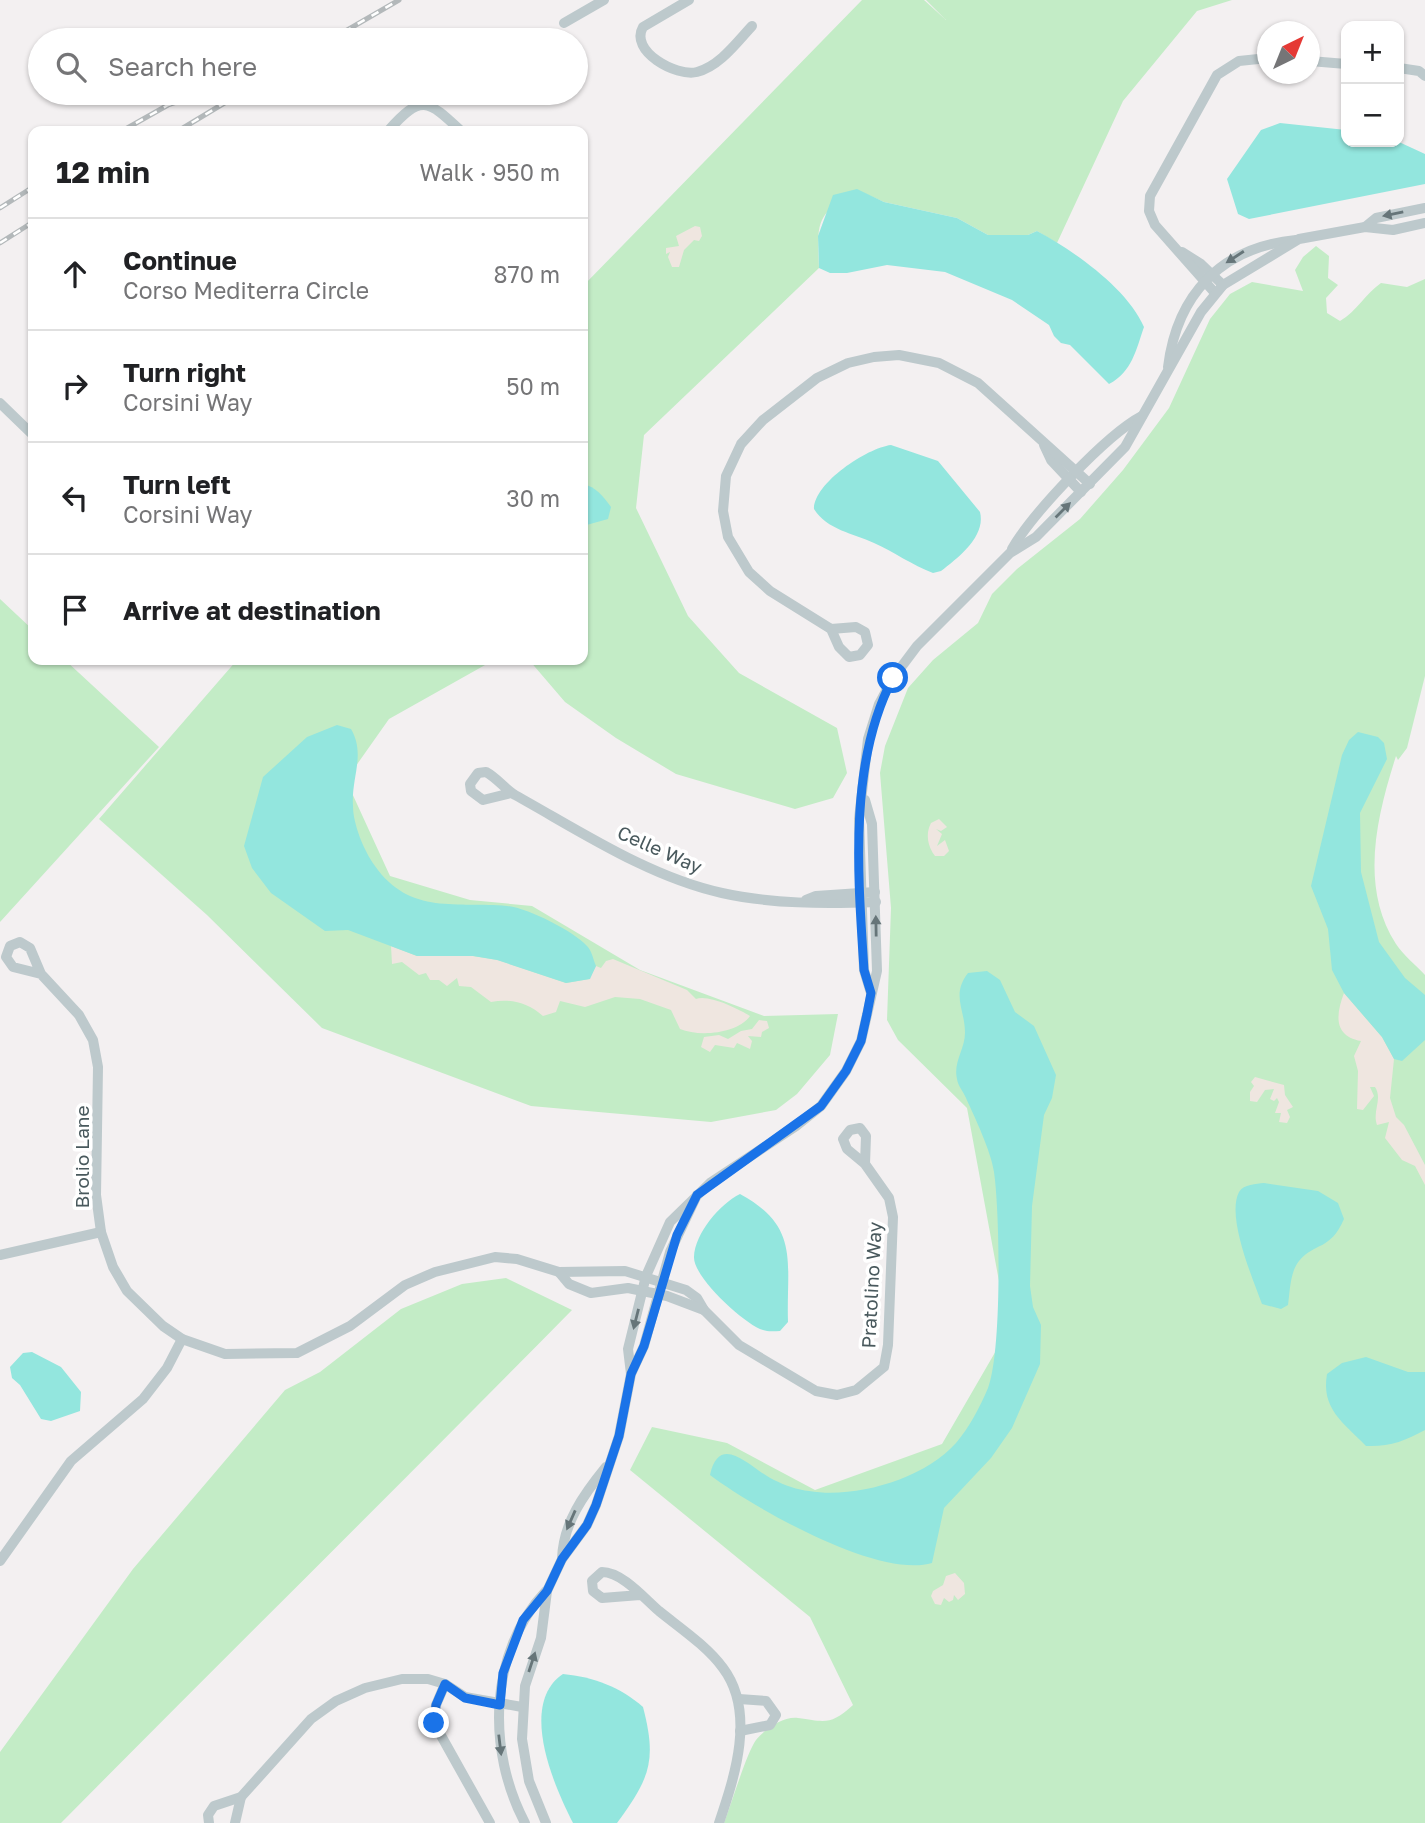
<!DOCTYPE html>
<meta charset="utf-8">
<style>
:root{--surface:#fff;--page:#f2f2f2;--text:#202124;--muted:#757577;--line:#e0e0e0}
body{margin:0;font-family:"Golos Text",sans-serif;background:var(--page);color:var(--text)}
.controls{position:absolute;right:21px;top:21px;display:grid;overflow:hidden;border-radius:14px;box-shadow:0 2px 5px #0004}
.controls button{width:63px;height:63px;display:grid;place-items:center;padding:0;border:0;border-bottom:2px solid var(--line);background:var(--surface);color:var(--text);font:35px sans-serif}
.compass{position:absolute;left:1257px;top:21px;width:63px;height:63px;border-radius:50%;background:var(--surface);box-shadow:0 2px 5px #0004;rotate:43deg}
.stop{position:absolute;width:21px;height:21px;margin:-16px;border:5px solid #1a73e8;border-radius:50%;background:#fff}
.stop.end{background:#1a73e8;border-color:#fff;box-shadow:0 2px 7px #0008}
.list{margin:0;padding:0;list-style:none}
h2{display:flex;justify-content:space-between;align-items:center;height:91px;margin:0;padding:0 28px;font-size:30px}
h2 small{font-size:23px;font-weight:400;color:var(--muted)}
.list li{display:grid;grid-template-columns:46px 1fr auto;gap:21px;align-items:center;box-sizing:border-box;height:112px;padding:0 28px;border-top:2px solid var(--line)}
.list b{display:block;font-size:26px;white-space:nowrap}
.list p{margin:0;font-size:23px;white-space:nowrap;color:var(--muted)}
.list em{font-size:23px;font-style:normal;color:var(--muted)}
.icon{flex:none;width:38px;height:38px;fill:none;stroke:currentColor;stroke-width:2;stroke-linecap:round;stroke-linejoin:round}
.map{position:relative;flex:none;width:1425px;height:1823px;overflow:hidden}
.search{position:absolute;background:var(--surface);box-shadow:0 2px 5px #0004;left:28px;top:28px;width:560px;height:77px;display:flex;align-items:center;gap:18px;box-sizing:border-box;padding:0 24px;border-radius:38px;color:var(--muted);font-size:26px}
.panel{position:absolute;background:var(--surface);box-shadow:0 2px 5px #0004;left:28px;top:126px;width:560px;height:539px;border-radius:14px}
.map>svg:first-child{display:block}
.green{fill:#c3ecc6}
.sand{fill:#efe6e0}
.water{fill:#93e6de}
.lines{fill:none;stroke-linecap:round;stroke-linejoin:round}
.minor{stroke:#bdc9cc;stroke-width:10}
.rail-casing{stroke:#b3b8ba;stroke-width:5}
.rail{stroke:#fff;stroke-width:2.5;stroke-dasharray:8;stroke-linecap:butt}
.oneway{fill:#667579}
.route{stroke:#1a73e8;stroke-width:9}
.labels{text-anchor:middle;dominant-baseline:central;stroke-width:7;stroke-linejoin:round;paint-order:stroke}
.street-label{font-size:19px;fill:#49595d;stroke:#fff}
</style>
<div class="map">
<svg width="1425" height="1823" viewBox="0 0 1425 1823">
<rect width="100%" height="100%" fill="#f3f0f1"/>
<g class="green">
<path d="M862,0H924L946,20L926,0H1232L1197,11L1123,101L1057,243L1037,231L1028,235H988L957,218L884,202L857,190C816,215 817,220 819,268L644,435L636,508L688,616L739,673L837,728L847,773L833,798L795,809L676,774L616,738L565,702L529,660H583V286Z"/>
<path d="M1316,246L1329,256L1328,278L1338,285L1326,298L1327,313L1340,321C1357,311 1365,294 1381,283L1407,287L1425,279V676L1407,748L1398,760L1396,756C1377,816 1359,886 1396,944C1403,955 1416,965 1425,975V1823H724C731,1805 747,1752 756,1740C765,1729 784,1716 798,1718C826,1722 831,1725 853,1705L810,1617L630,1470L652,1427L727,1443L815,1490L942,1444L1008,1330L967,1108L898,1040L887,1020L891,908L880,773L885,746L908,688L933,660L978,623L992,594L1017,569L1080,519L1123,470L1169,408L1210,319L1230,294L1252,282L1303,291L1295,270L1303,257Z"/>
<path d="M0,599L33,630V660H65L159,747L0,922Z"/>
<path d="M237,660H494L389,719L346,780L390,876L470,900L532,906L640,970L764,1016L838,1014L830,1055L797,1094L776,1110L711,1122L531,1106L322,1028L207,915L99,819Z"/>
<path d="M506,1278L572,1310C403,1482 231,1651 61,1823H0V1752L133,1569L285,1390L320,1372L401,1309L462,1284Z"/>
</g>
<g class="sand">
<path d="M695,226L700,227L702,236L699,241L694,240L684,250L679,267H672L668,257L670,252L666,254V248L679,246L676,236Z"/>
<path d="M939,819L947,827L941,831L936,829L942,834L937,846L945,840L949,851L944,856H935C928,847 925,834 931,823Z"/>
<path d="M391,946L417,956H473L498,960L566,983L589,979L596,966L601,968L606,961L613,959L687,990L696,999C708,994 739,1009 750,1016C737,1034 699,1037 680,1029L671,1010L640,999L615,997L585,1007L560,1001L556,1012L543,1016C528,1003 511,998 491,1002L471,987L459,986L457,978L447,986L439,980H430L426,973L419,975L402,962L392,964Z"/>
<path d="M1344,993L1382,1037L1394,1059L1390,1098L1396,1117L1404,1125L1425,1165V1185L1415,1166L1402,1160L1385,1138L1389,1122L1377,1125C1372,1111 1383,1099 1375,1087H1370L1374,1096L1363,1110L1357,1109L1358,1071L1354,1056L1361,1041C1333,1036 1336,1014 1344,993Z"/>
<path d="M759,1020L767,1021L769,1028L762,1032L761,1037L748,1036L752,1041L750,1049L737,1043L734,1048L715,1045L710,1052L701,1047L704,1037L719,1035L728,1039L741,1031L752,1029Z"/>
<path d="M1255,1077L1284,1085L1285,1095L1293,1107L1287,1110L1290,1117L1287,1123L1279,1122L1281,1113H1275L1279,1102L1277,1098L1274,1101L1270,1099L1274,1089L1265,1090L1257,1102L1250,1101V1092L1254,1086L1251,1082Z"/>
<path d="M955,1573L964,1583L965,1594L958,1600L954,1595L953,1600L949,1602L944,1598L941,1605L935,1604L931,1596L933,1591L943,1585L946,1576Z"/>
</g>
<g class="water">
<path d="M1280,123L1346,130V142H1399L1425,154V184L1249,219L1238,214L1227,179L1261,130Z"/>
<path d="M857,189L884,202L957,218L988,235H1028L1037,231C1074,251 1127,288 1144,327C1136,350 1132,372 1109,384L1070,345L1061,343L1054,336L1049,325L1012,300L945,272L887,265L847,273H830L819,268L818,236L833,195Z"/>
<path d="M891,445L938,461L980,512C986,536 959,557 941,571L933,573C912,565 894,552 874,543C853,533 827,530 814,509C814,483 867,448 891,445Z"/>
<path d="M583,484C596,487 603,496 611,507L608,519L583,526Z"/>
<path d="M337,725L351,729C366,755 351,777 353,806C353,824 364,851 375,866C410,916 458,901 507,906C528,908 573,931 587,946C592,951 593,959 596,966L590,979L566,983L497,960L473,956H417L348,930L325,931L271,893L252,868L244,846L263,777L307,737Z"/>
<path d="M1358,732L1378,737L1384,743L1387,759L1360,813L1361,872L1379,942L1405,978L1425,995V1040L1402,1061L1394,1059L1382,1037L1344,993L1332,970L1328,929L1311,886L1342,755L1349,740Z"/>
<path d="M987,971L1000,980L1015,1012L1034,1026L1056,1075L1052,1098L1044,1115L1032,1206L1030,1286L1033,1307L1041,1325L1040,1364L1012,1428L991,1458L944,1508L932,1563C878,1579 754,1508 710,1475C720,1430 752,1470 774,1480C784,1485 798,1490 809,1491C855,1499 924,1479 956,1443C969,1428 980,1407 988,1388C1002,1352 1000,1213 994,1172C991,1151 975,1118 966,1098C963,1091 958,1086 957,1079C953,1062 965,1049 965,1033C965,1009 951,995 968,973Z"/>
<path d="M1264,1183L1318,1191L1338,1203L1344,1219C1330,1251 1315,1242 1299,1261C1290,1272 1290,1291 1288,1305L1281,1309L1262,1304C1253,1279 1226,1217 1239,1192C1244,1184 1256,1184 1264,1183Z"/>
<path d="M740,1194C801,1227 786,1263 788,1322L780,1331C775,1331 768,1332 763,1330C745,1325 693,1277 694,1257C695,1233 720,1204 740,1194Z"/>
<path d="M32,1352L61,1367L81,1392L80,1411L51,1421L41,1419L20,1385L12,1378L10,1367L23,1353Z"/>
<path d="M1366,1357L1408,1372H1425V1430C1405,1441 1389,1447 1366,1446C1343,1422 1321,1409 1327,1374L1342,1363Z"/>
<path d="M563,1674C594,1677 620,1687 643,1707C657,1761 650,1778 617,1823H573C554,1786 518,1704 563,1674Z"/>
</g>
<g class="lines">
<g class="minor">
<path d="M689,0L643,27C629,51 676,77 697,72C720,66 737,42 752,26"/>
<path d="M564,23L604,0"/>
<path d="M1310,61L1346,64"/>
<path d="M1399,68L1419,71L1425,76"/>
<path d="M388,131C421,94 427,99 461,131"/>
<path d="M1365,227L1376,218L1425,208"/>
<path d="M1182,252L1201,264L1223,285"/>
<path d="M1215,293L1155,225L1149,211L1150,196L1217,75L1239,61L1268,58"/>
<path d="M1168,367C1177,294 1222,247 1296,240"/>
<path d="M0,403L33,435"/>
<path d="M1044,445L1051,460L1081,492"/>
<path d="M1012,549C1032,514 1106,435 1142,416"/>
<path d="M831,629L856,627L865,632L868,645L860,655L849,657L839,647L831,629L770,591L749,572L728,537L723,511L726,476L741,444L763,420L817,378L848,363L874,357L899,355L939,363L978,383L1090,484"/>
<path d="M511,793L483,800L471,791L470,784L478,773L486,772C497,778 504,788 515,795C580,831 649,877 722,893C771,904 825,904 876,902"/>
<path d="M806,900L816,896L875,892"/>
<path d="M41,974L13,967L6,957L10,946L20,942L30,948L41,974L79,1015L93,1040L98,1067L96,1195L101,1232L113,1267L127,1291L163,1326L182,1339L225,1354L297,1353L350,1326L405,1285L435,1272L495,1257L517,1259L559,1272L625,1271L686,1290L697,1298L704,1310L739,1345L816,1391L837,1395L856,1390L884,1367L888,1345L893,1217L889,1198L865,1164L866,1136L860,1128L850,1130L843,1139L847,1149L865,1164"/>
<path d="M871,993L864,970L859,819L868,739L879,704L893,678L917,646L1010,553L1036,537L1125,447L1201,312L1223,285L1299,239L1365,227L1393,230L1425,223"/>
<path d="M697,1195L670,1252L644,1346L631,1374L628,1349L646,1276L670,1222L710,1183L796,1126L821,1106L846,1071L861,1041L877,971L872,824L865,800"/>
<path d="M0,1255L101,1232"/>
<path d="M559,1272L569,1284L591,1293L628,1288L667,1296L704,1310"/>
<path d="M562,1559C563,1523 584,1494 606,1467"/>
<path d="M0,1561L71,1461L143,1399L167,1368L182,1339"/>
<path d="M640,1595L602,1598L593,1591L592,1581L602,1572C622,1572 644,1598 659,1611C680,1628 707,1646 723,1668C756,1712 735,1776 719,1823"/>
<path d="M445,1684L436,1705L434,1723L490,1823"/>
<path d="M739,1699L766,1701L776,1715L770,1725L740,1731"/>
<path d="M209,1823L208,1815L214,1806L241,1797L311,1719L336,1701L365,1688L402,1679H428L445,1684L465,1697L522,1707"/>
<path d="M235,1823L241,1797"/>
<path d="M525,1823C487,1751 488,1653 546,1591"/>
<path d="M546,1823L529,1781L522,1739L525,1686L541,1638L547,1591L562,1559L587,1525L596,1505L619,1436L631,1374"/>
</g>
<defs>
<g id="rail">
<path d="M330,40L399,0"/>
<path d="M122,131L168,105L204,93"/>
<path d="M178,131L241,93"/>
<path d="M0,208L33,187"/>
<path d="M0,243L33,222"/>
</g>
</defs>
<use href="#rail" class="rail-casing"/>
<use href="#rail" class="rail"/>
</g>
<defs><path id="oneway-solid" d="M-6-.8H1V-3.2L6.5 0L1 3.2V.8H-6Z" transform="scale(1.75)"/></defs>
<g class="oneway">
<use href="#oneway-solid" transform="translate(1393 214) rotate(168)"/>
<use href="#oneway-solid" transform="translate(1235 257) rotate(147)"/>
<use href="#oneway-solid" transform="translate(1063 510) rotate(-45)"/>
<use href="#oneway-solid" transform="translate(876 926) rotate(-91)"/>
<use href="#oneway-solid" transform="translate(636 1319) rotate(104)"/>
<use href="#oneway-solid" transform="translate(571 1520) rotate(114)"/>
<use href="#oneway-solid" transform="translate(532 1662) rotate(-72)"/>
<use href="#oneway-solid" transform="translate(500 1745) rotate(83)"/>
</g>
<g class="lines">
<path class="route" d="M434,1723L436,1705L445,1684L465,1698L500,1705L503,1673L523,1620L547,1591L562,1559L587,1525L596,1505L619,1436L631,1374L644,1346L677,1235L697,1195L821,1106L846,1071L861,1041L867,1014L871,993L864,970C858,877 848,763 893,678"/>
</g>
<g class="labels">
<g class="street-label">
<text transform="translate(660 849) rotate(24)">Celle Way</text>
<text transform="translate(81 1157) rotate(-90)">Brolio Lane</text>
<text transform="translate(871 1285) rotate(-87)">Pratolino Way</text>
</g>
</g>
</svg>
<div class="controls">
<button>+</button>
<button>−</button>
</div>
<svg class="compass" viewBox="-18 -18 36 36"><path d="M0-13l5 13h-10z" fill="#e53935"/><path d="M0 13l5-13h-10z" fill="#757577"/></svg>
<div class="stop" style="left:893px;top:678px"></div>
<div class="stop end" style="left:434px;top:1723px"></div>
<div class="search"><svg class="icon" aria-label="search" viewBox="0 0 24 24"><circle cx="10" cy="10" r="6"/><path d="M15 15l6 6"/></svg>Search here</div>
<section class="panel">
<h2>12 min<small>Walk · 950 m</small></h2>
<ul class="list">
<li><svg class="icon" aria-label="ahead" viewBox="0 0 24 24"><path d="M12 20V5M6 11l6-6 6 6"/></svg><div><b>Continue</b><p>Corso Mediterra Circle</p></div><em>870 m</em></li>
<li><svg class="icon" aria-label="right" viewBox="0 0 24 24"><path d="M7 20v-9h11M14 6l5 5-5 5"/></svg><div><b>Turn right</b><p>Corsini Way</p></div><em>50 m</em></li>
<li><svg class="icon" aria-label="left" viewBox="0 0 24 24"><path d="M17 20v-9H6M10 6l-5 5 5 5"/></svg><div><b>Turn left</b><p>Corsini Way</p></div><em>30 m</em></li>
<li><svg class="icon" aria-label="arrive" viewBox="0 0 24 24"><path d="M6 21V4h12l-3 4 3 4H6"/></svg><div><b>Arrive at destination</b></div></li>
</ul>
</section>
</div>
